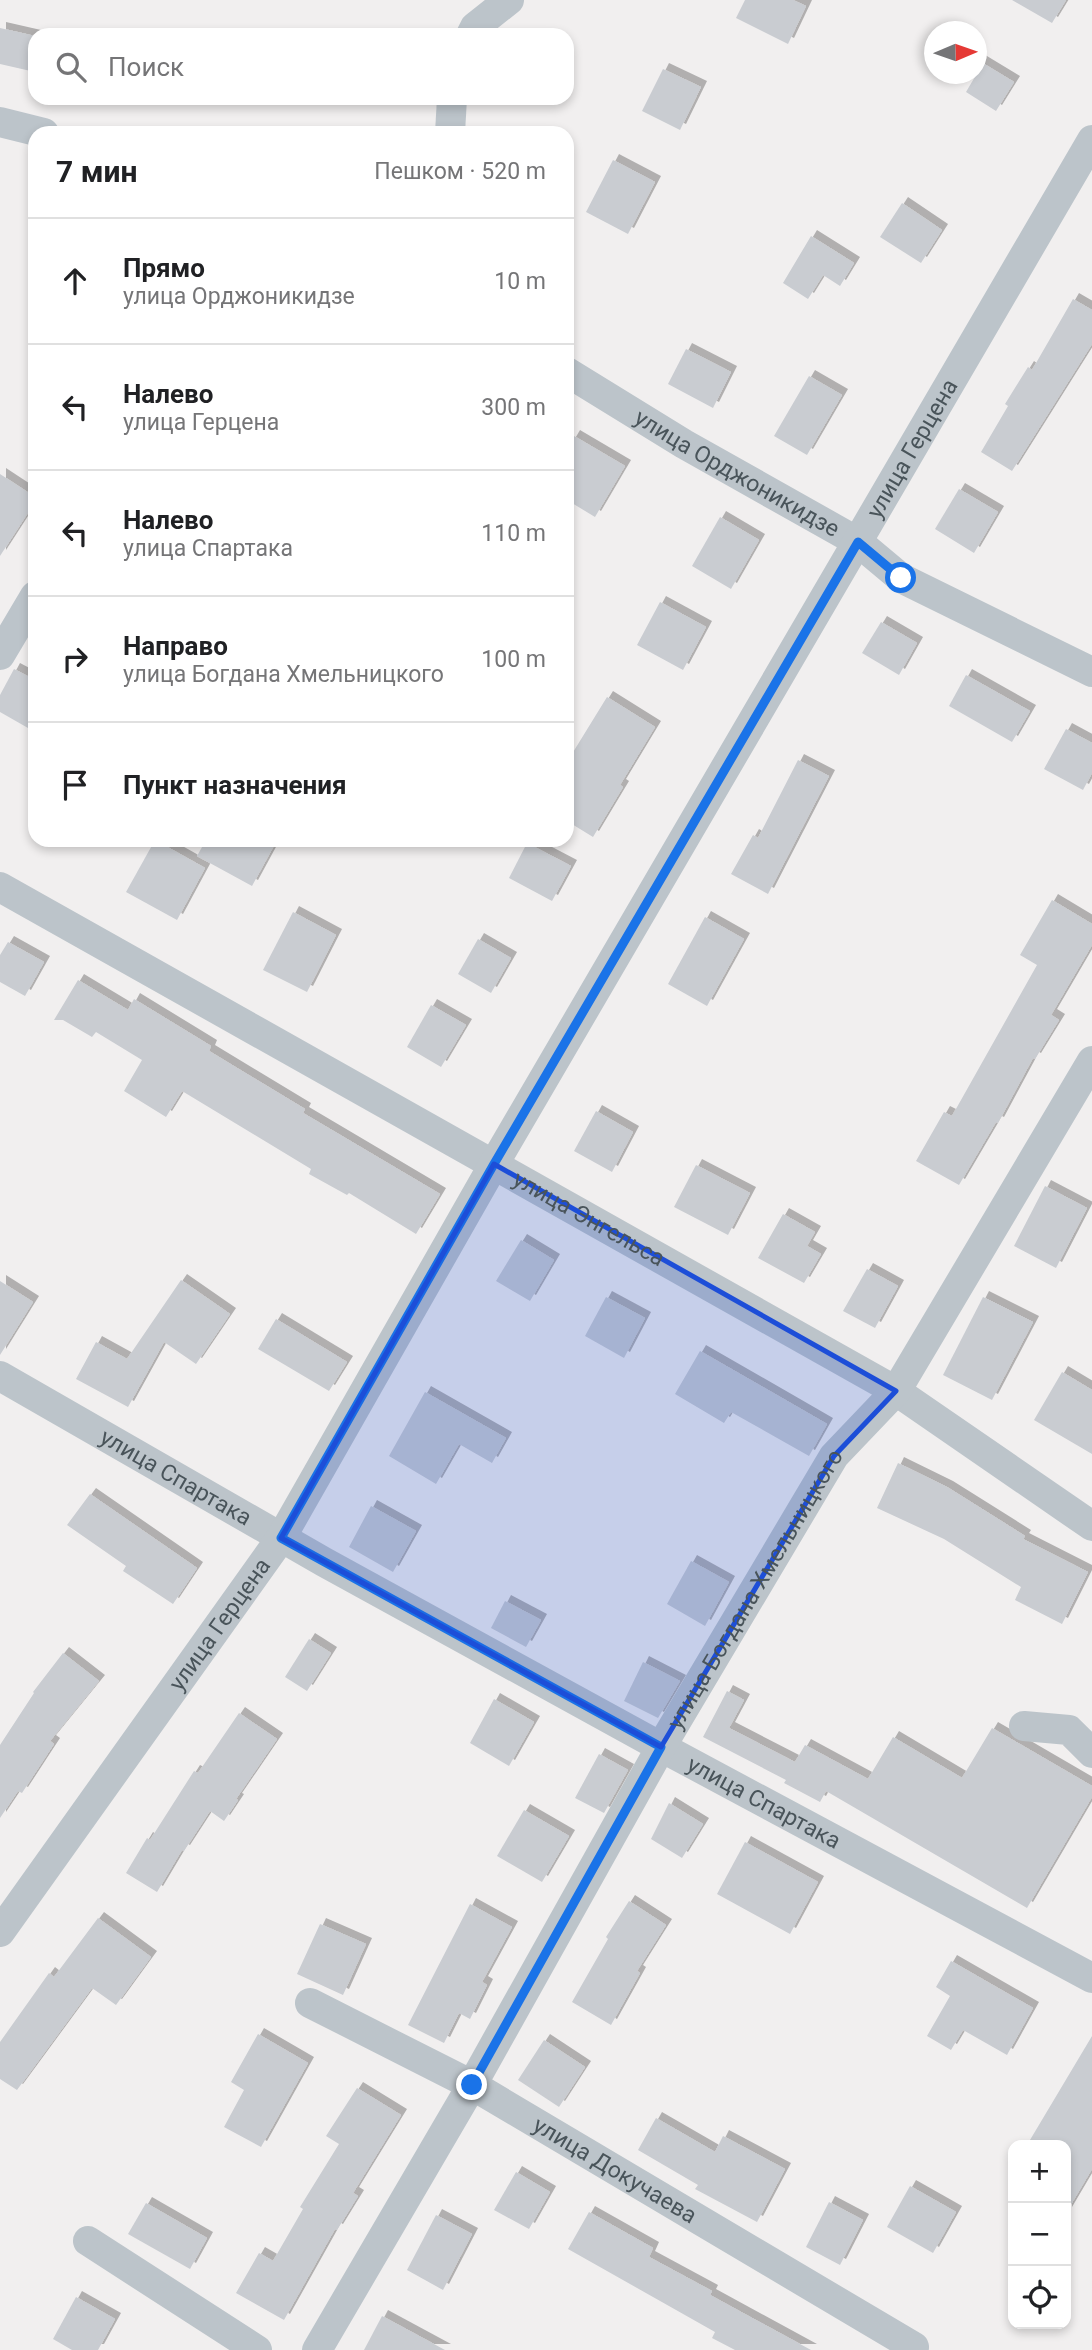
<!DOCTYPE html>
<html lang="ru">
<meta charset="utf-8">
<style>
:root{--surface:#fff;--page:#f2f2f2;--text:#202124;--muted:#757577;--line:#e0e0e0}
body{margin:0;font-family:Roboto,sans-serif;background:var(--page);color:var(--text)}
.controls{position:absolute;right:21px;bottom:21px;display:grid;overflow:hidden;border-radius:14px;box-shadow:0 4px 10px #0003}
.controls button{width:63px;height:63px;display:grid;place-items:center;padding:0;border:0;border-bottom:2px solid var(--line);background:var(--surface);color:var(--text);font:35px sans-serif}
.compass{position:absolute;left:924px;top:21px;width:63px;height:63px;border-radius:50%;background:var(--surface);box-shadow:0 4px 10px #0003;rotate:88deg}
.stop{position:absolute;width:21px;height:21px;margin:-16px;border:5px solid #1a73e8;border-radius:50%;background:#fff}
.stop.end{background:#1a73e8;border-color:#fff;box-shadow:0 2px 7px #0008}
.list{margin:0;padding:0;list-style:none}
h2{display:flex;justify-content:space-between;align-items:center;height:91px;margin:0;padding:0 28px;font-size:30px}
h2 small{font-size:23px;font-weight:400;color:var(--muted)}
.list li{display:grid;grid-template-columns:46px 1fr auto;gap:21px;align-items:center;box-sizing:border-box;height:126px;padding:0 28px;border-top:2px solid var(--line)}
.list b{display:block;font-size:26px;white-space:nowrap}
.list p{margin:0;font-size:23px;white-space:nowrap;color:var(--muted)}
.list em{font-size:23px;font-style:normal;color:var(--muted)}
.icon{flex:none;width:38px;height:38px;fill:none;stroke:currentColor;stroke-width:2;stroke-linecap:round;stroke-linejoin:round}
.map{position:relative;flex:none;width:1092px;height:2350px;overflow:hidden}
.search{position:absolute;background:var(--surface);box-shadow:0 4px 10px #0003;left:28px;top:28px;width:546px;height:77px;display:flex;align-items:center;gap:18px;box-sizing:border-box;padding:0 24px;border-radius:21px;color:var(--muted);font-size:26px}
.panel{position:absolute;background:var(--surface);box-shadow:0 4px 10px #0003;left:28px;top:126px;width:546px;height:721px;border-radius:21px}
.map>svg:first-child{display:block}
.building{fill:#c9ccd1;filter:url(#shadow)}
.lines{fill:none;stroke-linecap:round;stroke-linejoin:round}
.minor{stroke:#bcc4ca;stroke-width:30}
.route{stroke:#1a73e8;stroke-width:9}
.marked{fill:#1d4ed8;fill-opacity:0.2;stroke:#1d4ed8;stroke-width:5;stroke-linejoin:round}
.labels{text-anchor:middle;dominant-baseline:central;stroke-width:5;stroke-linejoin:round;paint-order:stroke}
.street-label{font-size:23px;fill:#49545a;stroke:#fff}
</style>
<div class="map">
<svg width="1092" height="2350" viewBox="0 0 1092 2350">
<defs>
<filter id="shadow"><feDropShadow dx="6" dy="-6" stdDeviation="0" flood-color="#0004"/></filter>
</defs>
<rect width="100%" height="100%" fill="#f1efef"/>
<g class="building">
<path d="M745,0H793L806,6L788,44L736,18Z"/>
<path d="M1012,0H1066L1052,23Z"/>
<path d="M0,28L35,36V72L0,64Z"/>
<path d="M976,59L1014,82L996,111L966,92L976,75Z"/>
<path d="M663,69L701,87L680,130L642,111Z"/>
<path d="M613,160L655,182L628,234L586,212Z"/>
<path d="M902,203L942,230L921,263L880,237Z"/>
<path d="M811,236L854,263L840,286L823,275L808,299L783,283Z"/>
<path d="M1073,299L1092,310V344L1012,471L981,452L1008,406L1005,404L1028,367L1032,370Z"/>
<path d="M686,349L731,372L713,408L668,384Z"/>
<path d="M809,376L842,395L807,455L774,436Z"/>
<path d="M574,436L625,466L595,517L567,500V448Z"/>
<path d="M0,474L35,497V502L0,556Z"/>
<path d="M959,489L998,512L974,553L935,529Z"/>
<path d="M720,517L759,540L731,589L692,566Z"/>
<path d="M660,602L706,627L683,670L637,645Z"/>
<path d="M881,622L917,643L899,675L862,653Z"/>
<path d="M14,669L35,680V732L0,712V695Z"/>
<path d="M966,675L1030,711L1012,742L949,706Z"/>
<path d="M607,697L655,727L620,785L623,787L593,837L567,821V762Z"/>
<path d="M1066,729L1092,743V773L1083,790L1044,769Z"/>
<path d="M798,760L829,776L768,894L731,874L753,835L758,838Z"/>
<path d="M155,840L205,868L177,920L126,892Z"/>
<path d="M206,840H277L252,886L197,856Z"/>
<path d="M527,843L571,866L552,901L509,878Z"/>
<path d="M1052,900L1092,924V945L1051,1015L1059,1020L1035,1059L1033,1058L998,1123L996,1122L959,1185L916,1161L944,1112L952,1116L1037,965L1020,955Z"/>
<path d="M293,912L336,935L307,992L263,970Z"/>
<path d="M705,917L744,939L707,1006L668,984Z"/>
<path d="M478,939L511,958L491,993L458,974Z"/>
<path d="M8,942L44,962L25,996L0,982V955Z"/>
<path d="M78,980L128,1010L134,999L211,1046L209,1051L305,1109L303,1113L440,1194L416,1234L349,1193L347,1195L309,1174L311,1169L182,1091L166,1117L124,1091L142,1060L96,1032L92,1037L63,1020H54Z"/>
<path d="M431,1005L466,1025L441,1067L407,1047Z"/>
<path d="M596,1111L633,1132L612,1172L574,1151Z"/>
<path d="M696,1165L750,1193L728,1235L674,1207Z"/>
<path d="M1045,1186L1087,1208L1056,1268L1014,1246Z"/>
<path d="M783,1214L815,1232L807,1246L821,1254L804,1283L758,1258Z"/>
<path d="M521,1240L554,1260L530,1301L496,1281Z"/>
<path d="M867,1269L898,1286L875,1328L843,1311Z"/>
<path d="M181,1280L230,1314L196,1364L164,1342L128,1407L76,1379L96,1342L127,1359Z"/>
<path d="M0,1281L33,1302L0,1355Z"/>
<path d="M606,1297L645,1318L624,1358L585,1336Z"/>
<path d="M983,1297L1033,1322L992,1400L943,1375Z"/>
<path d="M276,1319L347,1362L329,1391L258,1349Z"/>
<path d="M700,1351L827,1424L809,1456L731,1412L724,1423L675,1394Z"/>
<path d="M1062,1372L1092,1390V1454L1034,1420Z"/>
<path d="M425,1392L506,1438L492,1463L459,1444L436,1484L389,1456Z"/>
<path d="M898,1463L947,1487L1025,1536L1023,1539L1088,1572L1062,1624L1015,1600L1021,1587L944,1539L877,1508Z"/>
<path d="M90,1494L197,1568L173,1604L123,1571L126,1566L67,1525Z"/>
<path d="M371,1506L416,1531L393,1572L349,1547Z"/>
<path d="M691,1561L729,1582L705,1626L667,1604Z"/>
<path d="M505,1601L541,1620L526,1647L491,1628Z"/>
<path d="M309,1639L331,1653L307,1691L285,1677Z"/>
<path d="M63,1653L99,1681L50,1741L54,1744L22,1793L18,1791L0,1818V1745L34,1693L33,1692Z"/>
<path d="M643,1662L680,1681L658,1718L624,1701Z"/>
<path d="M727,1691L744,1700L729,1728L795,1762L805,1745L868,1779L893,1737L962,1778L992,1728L1092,1786V1797L1027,1908L826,1791L820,1802L784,1783L786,1780L703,1737Z"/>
<path d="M494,1699L534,1722L509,1766L470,1743Z"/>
<path d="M239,1713L277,1739L236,1799L238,1800L224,1821L210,1811L184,1851L182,1850L157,1892L126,1873L147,1838L150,1840L194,1771L198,1773Z"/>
<path d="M599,1754L628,1770L604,1813L575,1798Z"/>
<path d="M669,1803L703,1824L682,1858L651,1839Z"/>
<path d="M524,1810L569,1836L542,1882L497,1856Z"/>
<path d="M745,1842L818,1882L790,1934L717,1894Z"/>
<path d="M629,1901L666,1925L637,1971L640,1973L611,2025L572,2002L608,1939L606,1937Z"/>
<path d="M470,1904L512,1927L482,1982L487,1985L470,2019L459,2013L444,2043L408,2025Z"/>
<path d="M98,1918L151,1957L116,2005L92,1988L17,2090L0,2079V2042L49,1973L54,1977Z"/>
<path d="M320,1924L366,1944L343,1995L297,1974Z"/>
<path d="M951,1961L1033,2008L1007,2055L963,2030L951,2050L927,2036L950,1996L936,1987Z"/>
<path d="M258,2034L308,2063L261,2147L224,2127L244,2090L231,2082Z"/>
<path d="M1092,2036V2169L1066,2213V2145H1027Z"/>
<path d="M544,2040L585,2067L559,2107L518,2080Z"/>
<path d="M357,2088L401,2115L353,2193L358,2196L337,2230L335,2229L284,2320L236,2293L259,2253L273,2261L303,2209L300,2207L339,2144L326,2136Z"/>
<path d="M656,2118L715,2152L723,2136L785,2169L757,2222L695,2189L698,2185L638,2150Z"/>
<path d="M516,2172L550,2192L529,2229L494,2210Z"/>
<path d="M910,2186L956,2212L933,2253L887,2227Z"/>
<path d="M829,2202L863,2220L840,2265L806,2247Z"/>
<path d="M146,2203L207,2238L190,2269L128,2234Z"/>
<path d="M589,2212L653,2248L649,2257L712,2291L710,2295L811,2350H735L712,2338L715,2332L568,2249Z"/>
<path d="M436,2215L472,2234L443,2290L407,2270Z"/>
<path d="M76,2297L115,2319L98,2350H72L53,2339Z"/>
<path d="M382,2316L445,2350H364Z"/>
</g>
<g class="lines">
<g class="minor">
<path d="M471,35L475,27L509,0"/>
<path d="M0,122L44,133"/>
<path d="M450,133L452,98"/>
<path id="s1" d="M567,372L684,444L858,542L901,578L1092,672"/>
<path d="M0,655L35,596"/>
<path id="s2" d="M0,887L896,1391L1092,1526"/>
<path id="s3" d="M0,1376L324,1562L661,1747L1092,1978"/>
<path d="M1024,1726L1069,1730L1092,1753"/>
<path id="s4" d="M0,1932L281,1538L494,1164L1092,140"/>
<path id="s5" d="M310,2003L472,2085L914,2347"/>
<path d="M88,2241L257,2350"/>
<path id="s6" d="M317,2350L472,2085L661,1747L834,1456L896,1391L1092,1061"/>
</g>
</g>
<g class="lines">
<path class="route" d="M472,2085L661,1747L281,1538L494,1164L858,542L901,578"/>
</g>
<path class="marked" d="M494,1164L896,1391L834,1456L661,1747L281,1538Z"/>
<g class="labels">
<g class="street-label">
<text stroke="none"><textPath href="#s4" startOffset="1743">улица Герцена</textPath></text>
<text stroke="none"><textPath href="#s1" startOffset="198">улица Орджоникидзе</textPath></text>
<text stroke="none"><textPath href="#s2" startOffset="676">улица Энгельса</textPath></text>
<text stroke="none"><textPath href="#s3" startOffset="203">улица Спартака</textPath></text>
<text stroke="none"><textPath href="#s6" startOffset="878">улица Богдана Хмельницкого</textPath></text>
<text stroke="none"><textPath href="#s4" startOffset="378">улица Герцена</textPath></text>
<text stroke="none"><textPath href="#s3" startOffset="875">улица Спартака</textPath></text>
<text stroke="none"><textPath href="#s5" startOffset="348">улица Докучаева</textPath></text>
</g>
</g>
</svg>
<div class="controls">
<button>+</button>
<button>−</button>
<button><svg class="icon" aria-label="locate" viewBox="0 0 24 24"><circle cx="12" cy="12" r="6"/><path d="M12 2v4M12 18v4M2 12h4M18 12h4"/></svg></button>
</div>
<svg class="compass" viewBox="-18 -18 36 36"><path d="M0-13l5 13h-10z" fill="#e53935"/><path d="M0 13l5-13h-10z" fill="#757577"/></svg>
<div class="stop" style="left:901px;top:578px"></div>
<div class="stop end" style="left:472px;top:2085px"></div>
<div class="search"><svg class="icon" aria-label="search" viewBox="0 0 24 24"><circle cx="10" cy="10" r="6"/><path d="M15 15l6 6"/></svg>Поиск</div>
<section class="panel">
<h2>7 мин<small>Пешком · 520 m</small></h2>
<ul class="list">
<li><svg class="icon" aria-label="ahead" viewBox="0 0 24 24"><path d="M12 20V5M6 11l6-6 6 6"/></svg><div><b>Прямо</b><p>улица Орджоникидзе</p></div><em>10 m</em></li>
<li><svg class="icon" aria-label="left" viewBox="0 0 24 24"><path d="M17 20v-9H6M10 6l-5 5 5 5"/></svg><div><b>Налево</b><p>улица Герцена</p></div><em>300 m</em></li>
<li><svg class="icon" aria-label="left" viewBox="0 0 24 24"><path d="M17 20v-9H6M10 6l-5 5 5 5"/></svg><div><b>Налево</b><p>улица Спартака</p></div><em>110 m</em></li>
<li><svg class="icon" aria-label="right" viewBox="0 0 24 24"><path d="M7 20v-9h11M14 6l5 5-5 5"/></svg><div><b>Направо</b><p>улица Богдана Хмельницкого</p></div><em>100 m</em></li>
<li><svg class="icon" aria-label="arrive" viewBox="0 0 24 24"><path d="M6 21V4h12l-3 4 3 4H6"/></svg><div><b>Пункт назначения</b></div></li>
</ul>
</section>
</div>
